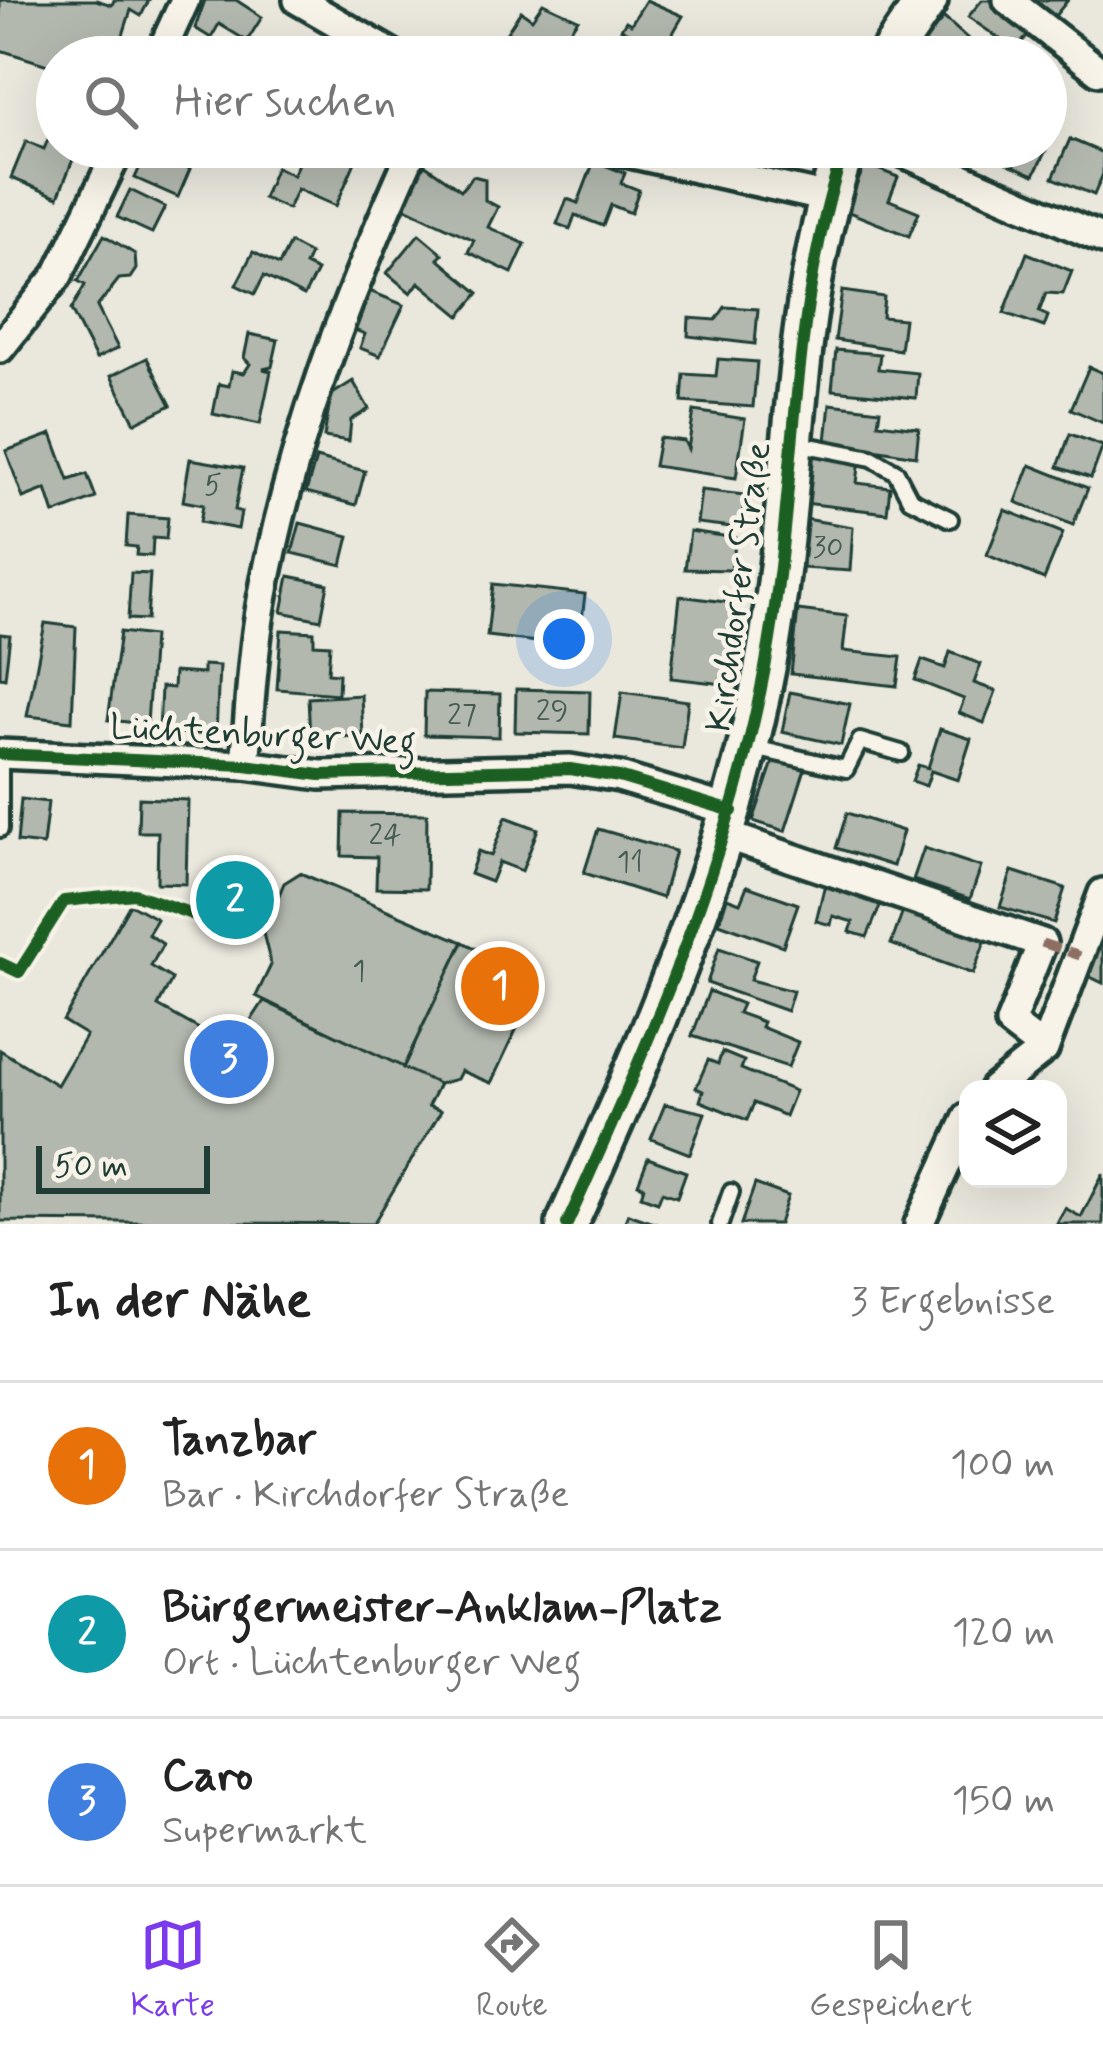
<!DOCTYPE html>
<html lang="de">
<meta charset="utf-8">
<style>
:root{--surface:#fff;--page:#f6f6f6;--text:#222;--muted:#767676;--line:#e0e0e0;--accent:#7c3aed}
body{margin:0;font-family:Mynerve,sans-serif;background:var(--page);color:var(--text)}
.controls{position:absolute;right:36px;bottom:36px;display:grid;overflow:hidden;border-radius:24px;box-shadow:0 12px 48px #0002}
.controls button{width:108px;height:108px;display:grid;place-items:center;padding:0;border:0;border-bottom:3px solid var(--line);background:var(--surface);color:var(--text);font:60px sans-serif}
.scale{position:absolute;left:36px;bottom:30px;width:174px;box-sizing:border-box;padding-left:12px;border:6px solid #1f3d34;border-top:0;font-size:33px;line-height:42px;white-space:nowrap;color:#1f3d34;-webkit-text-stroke:9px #f7f3e8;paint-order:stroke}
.you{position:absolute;left:564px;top:639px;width:42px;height:42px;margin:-30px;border:9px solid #fff;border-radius:50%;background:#1a73e8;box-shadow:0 0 0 18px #1a73e833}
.badge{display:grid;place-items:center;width:78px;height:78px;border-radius:50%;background:var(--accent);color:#fff;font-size:39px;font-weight:700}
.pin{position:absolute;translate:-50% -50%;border:6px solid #fff;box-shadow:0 3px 12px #0006}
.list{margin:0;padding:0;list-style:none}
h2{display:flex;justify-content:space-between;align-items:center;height:156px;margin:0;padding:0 48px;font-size:51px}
h2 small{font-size:39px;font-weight:400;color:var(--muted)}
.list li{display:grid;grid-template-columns:78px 1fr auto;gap:36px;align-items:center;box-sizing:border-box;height:168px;padding:0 48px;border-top:3px solid var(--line)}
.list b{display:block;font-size:45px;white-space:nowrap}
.list p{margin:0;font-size:39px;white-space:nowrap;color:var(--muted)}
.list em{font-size:39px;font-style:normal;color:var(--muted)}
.icon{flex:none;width:66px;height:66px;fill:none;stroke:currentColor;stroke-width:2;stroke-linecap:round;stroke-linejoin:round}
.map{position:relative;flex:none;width:1103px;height:1224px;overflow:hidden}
.search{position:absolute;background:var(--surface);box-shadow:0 12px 48px #0002;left:36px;right:36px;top:36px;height:132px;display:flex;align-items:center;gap:30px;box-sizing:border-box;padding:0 42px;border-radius:66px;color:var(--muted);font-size:45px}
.sheet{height:660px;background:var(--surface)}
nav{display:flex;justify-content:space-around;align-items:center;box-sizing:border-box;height:168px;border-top:3px solid var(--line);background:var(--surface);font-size:33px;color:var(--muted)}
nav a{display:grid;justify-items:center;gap:6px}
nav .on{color:var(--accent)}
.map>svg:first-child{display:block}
.building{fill:#b2b8ae;stroke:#1f3d34;stroke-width:3}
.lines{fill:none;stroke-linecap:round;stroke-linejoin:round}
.lane-casing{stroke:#1f3d34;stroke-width:22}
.street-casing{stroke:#1f3d34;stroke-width:36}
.secondary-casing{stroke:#1f3d34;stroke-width:48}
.lane{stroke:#f7f3e8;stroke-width:14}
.street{stroke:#f7f3e8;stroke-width:27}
.secondary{stroke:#f7f3e8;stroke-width:39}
.quiet{stroke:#8d6e63;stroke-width:9;stroke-dasharray:18 9;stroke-linecap:butt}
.cycleway-casing{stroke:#f7f3e8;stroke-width:20}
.cycleway{stroke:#1b5e20;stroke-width:12}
.labels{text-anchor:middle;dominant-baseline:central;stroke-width:9;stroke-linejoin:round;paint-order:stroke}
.number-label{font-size:30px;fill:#445c52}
.street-label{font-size:36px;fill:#1f3d34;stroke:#f7f3e8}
</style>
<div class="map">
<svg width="1103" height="1224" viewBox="0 0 1103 1224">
<rect width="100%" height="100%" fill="#eae8dd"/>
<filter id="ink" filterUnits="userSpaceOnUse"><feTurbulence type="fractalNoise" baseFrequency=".00833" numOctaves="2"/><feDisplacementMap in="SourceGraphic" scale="24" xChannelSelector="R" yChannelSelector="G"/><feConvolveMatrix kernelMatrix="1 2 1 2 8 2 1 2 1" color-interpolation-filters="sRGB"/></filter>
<g filter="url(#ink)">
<g class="building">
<path d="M0,0H96L112,5L114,0H149L141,16L131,10L116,57H57V68L0,50Z"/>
<path d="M205,0H236L262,17L247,41L219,24L211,38L195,28Z"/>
<path d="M646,0L683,16L659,57H630L617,49L627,32L621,29L626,21L631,24Z"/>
<path d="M982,0H991L1030,32L1016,50L968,17Z"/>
<path d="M1034,0H1068L1055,16Z"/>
<path d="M543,3L578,19L551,57H521L514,52L521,42L507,32L521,11L532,19Z"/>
<path d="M944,18L974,44L962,57H937L921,43Z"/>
<path d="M183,47L208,57H179Z"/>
<path d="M51,132L57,135V147H78L58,197L11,178L26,141L44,149Z"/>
<path d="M1070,139L1103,153V174L1094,195L1053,178Z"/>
<path d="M1046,140L1050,142L1034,175L990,156L994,147H1046Z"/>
<path d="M149,147L183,154L179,164L190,169L178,197L135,178Z"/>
<path d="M305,147H321L355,162L336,206L297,189L288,209L263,198L276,167L293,175Z"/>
<path d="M718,147H747L746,156L718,153Z"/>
<path d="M594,161L625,173L621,183L639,190L631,213L611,205L603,226L575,215L570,229L557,224L567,199L578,203Z"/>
<path d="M424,164L461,190L473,176L485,179V200L498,207L488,227L525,244L512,273L468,252L474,240L404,207Z"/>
<path d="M865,164L898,177L889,200L919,212L909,236L846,211Z"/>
<path d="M130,190L165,207L152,233L117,217Z"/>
<path d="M419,234L443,254L438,259L479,293L460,316L419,282L411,293L387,273Z"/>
<path d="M104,235L135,254L136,269L130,278L119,279L97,307L118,348L96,359L71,310L85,285L78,281Z"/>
<path d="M290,243L310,254L305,265L317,271L304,296L264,276L255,294L236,285L253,252L279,265Z"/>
<path d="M1027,253L1072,271L1063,294L1046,293L1039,312L1048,316L1044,327L1004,313Z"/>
<path d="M367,290L404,305L380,356L360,348L365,334L352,329Z"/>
<path d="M842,291L884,297L882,317L904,319L900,350L835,340Z"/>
<path d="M725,307L758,309L755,344L688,336L689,318L716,320Z"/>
<path d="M249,334L278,340L272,367L263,369L271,371L260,424L213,414L219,384L229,386L232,371L244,373L250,364L244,358Z"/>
<path d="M836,350L880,354L878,369L918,373L916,398L832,390Z"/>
<path d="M147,358L171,405L135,423L111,376Z"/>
<path d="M718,359L757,362L753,407L682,402L684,374L716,376Z"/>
<path d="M1089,367L1103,373V423L1071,409Z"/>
<path d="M353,381L369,409L351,420L349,441L324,437L331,395Z"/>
<path d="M830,404L880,410L878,423L919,428L916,456L826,441Z"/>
<path d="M694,411L745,419L736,478L654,466L659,438L684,441L688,449Z"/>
<path d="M52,434L69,480L87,474L96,498L54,514L46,489L23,498L6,451Z"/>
<path d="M1070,434L1103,446L1091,478L1058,467Z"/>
<path d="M810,453L860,459L857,483L890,487L887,513L804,503Z"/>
<path d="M316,458L365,471L356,505L306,492Z"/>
<path d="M190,459L243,468L235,510L241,512L238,529L200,522L203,505L183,501Z"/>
<path d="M1030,465L1088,488L1073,525L1016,502Z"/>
<path d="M701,490L745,495L741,528L697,523Z"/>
<path d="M1005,510L1063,533L1044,579L987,555Z"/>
<path d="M128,515L168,518L166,539L153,538L152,556L136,555L137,547L126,546Z"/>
<path d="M805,519L853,527L850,571L803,568Z"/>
<path d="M300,523L349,536L342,565L292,553Z"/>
<path d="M690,531L736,538L731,570L685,569Z"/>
<path d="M131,573L150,574L147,620L128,619Z"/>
<path d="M289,576L328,584L321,620L282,612Z"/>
<path d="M493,584L585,594L579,647L487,636Z"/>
<path d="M680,596L733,603L724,684L671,678Z"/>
<path d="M798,610L847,616L843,651L901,657L897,686L791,674Z"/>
<path d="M45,623L76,627L72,721L27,716Z"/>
<path d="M281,630L314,632V644L330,645L328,673L339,674L338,694L277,689Z"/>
<path d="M120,632L153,636L147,724L108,720Z"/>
<path d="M0,634L10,635L5,678L0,677Z"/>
<path d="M950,652L981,664L974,683L996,691L984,723L959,713L964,699L915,680L922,660L945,668Z"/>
<path d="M203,665L219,666L216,735L159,732L161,687L173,688L174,672L203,674Z"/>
<path d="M516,689L590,691L589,734L515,732Z"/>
<path d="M425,692L500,694L499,737L424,735Z"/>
<path d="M622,692L688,701L682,748L615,739Z"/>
<path d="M790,692L850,704L841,745L782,732Z"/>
<path d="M361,695L363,736L310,738L308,698Z"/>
<path d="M940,729L971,739L958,780L931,771L926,786L912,781L918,765L928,768Z"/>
<path d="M774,759L805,769L785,831L753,821Z"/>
<path d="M139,798L188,800L186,884L157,883L158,832H138Z"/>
<path d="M21,799L48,802L43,845L17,842Z"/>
<path d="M343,813L427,814L426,889L376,888L377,857L342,856Z"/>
<path d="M847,813L903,831L893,866L836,848Z"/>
<path d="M506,817L538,829L522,871L499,862L491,882L470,874L478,851L491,856Z"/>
<path d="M598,829L675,851L662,898L584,873Z"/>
<path d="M924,848L981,867L970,899L913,880Z"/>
<path d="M1012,871L1065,888L1054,923L1000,907Z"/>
<path d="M300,873L463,942L403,1068L256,996L271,965L263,933L284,883Z"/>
<path d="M826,880L884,897L867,937L850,932L853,922L833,916L831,925L816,921Z"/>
<path d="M747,886L798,904L783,946L719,923L727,898L740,903Z"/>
<path d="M130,904L157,919L148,934L163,944L151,966L172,979L158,1006L210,1035L250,1022L264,1001L439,1084L428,1106L441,1111L373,1224L0,1221V1050L57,1085L86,1035L63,1021Z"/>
<path d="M905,906L987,936L973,974L891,944Z"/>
<path d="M1103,931V983L1082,973Z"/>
<path d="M463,942L524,972L510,1001L526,1009L491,1083L461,1071L457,1079L439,1084L403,1068Z"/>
<path d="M719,948L757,961L750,980L793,991L787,1011L707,983Z"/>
<path d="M709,991L742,1004L738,1013L763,1022L761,1027L798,1042L788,1067L692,1036Z"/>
<path d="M722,1052L744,1061L741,1069L795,1091L785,1116L754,1103L747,1120L700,1101L703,1091L696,1088L708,1060L718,1064Z"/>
<path d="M665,1104L705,1113L690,1154L651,1139Z"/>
<path d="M648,1158L686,1172L677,1197L662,1192L658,1202L641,1196L644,1186L638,1184Z"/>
<path d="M1103,1174V1224H1057L1065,1208L1081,1217Z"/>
<path d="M755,1184L788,1196L779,1224H741Z"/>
<path d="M628,1214L657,1224H624Z"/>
</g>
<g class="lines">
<defs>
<g id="lane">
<path d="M795,443L872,458L896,472L910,499L950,519"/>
<path d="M754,748L846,769L860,741L901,753"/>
<path d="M0,765V829"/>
<path d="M720,1224L731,1192"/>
</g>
<g id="street">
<path d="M298,0L397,57"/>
<path d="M1008,0L1099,71"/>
<path d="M159,57L185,0"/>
<path d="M603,147L828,198"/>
<path d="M891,147L1103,239"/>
<path d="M0,348L58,275L120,147"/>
<path d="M0,754L245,765L320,775L570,769L619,777L732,811"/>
<path d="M245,765C250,711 252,654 262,600C291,441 348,293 414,147"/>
<path d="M725,835L1042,943L1010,1023L1044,1049"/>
<path d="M994,1089L1044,1049L1103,893"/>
<path d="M919,1224L968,1117"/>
</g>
<g id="secondary">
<path d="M888,57L927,0"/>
<path d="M567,1224C649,1043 728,864 765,668C798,494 787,316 845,147"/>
</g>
</defs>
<use href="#lane" class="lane-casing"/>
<use href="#street" class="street-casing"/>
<use href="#secondary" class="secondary-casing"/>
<use href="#lane" class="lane"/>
<use href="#street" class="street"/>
<use href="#secondary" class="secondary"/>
<path class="quiet" d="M1042,943L1080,956"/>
<defs>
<g id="cycleway">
<path d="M0,754L245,765L320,775L570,769L619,777L732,811"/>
<path d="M0,963L19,972L64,901L134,894L198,916"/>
<path d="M567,1224C649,1043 728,864 765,668C798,494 787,316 845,147"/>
</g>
</defs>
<use href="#cycleway" class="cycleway-casing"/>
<use href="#cycleway" class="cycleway"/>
</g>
</g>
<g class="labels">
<g class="number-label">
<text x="213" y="485">5</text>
<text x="828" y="547">30</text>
<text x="552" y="711">29</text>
<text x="462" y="715">27</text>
<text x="385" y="835">24</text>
<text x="630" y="862">11</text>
<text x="359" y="971">1</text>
</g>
<g class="street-label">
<text transform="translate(740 587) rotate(-82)">Kirchdorfer Straße</text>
<text transform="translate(263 736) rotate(3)">Lüchtenburger Weg</text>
</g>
</g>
</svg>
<div class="controls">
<button><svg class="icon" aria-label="layers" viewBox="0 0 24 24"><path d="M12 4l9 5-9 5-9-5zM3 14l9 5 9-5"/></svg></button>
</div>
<div class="scale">50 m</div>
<div class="you"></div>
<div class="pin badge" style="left:500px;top:986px;background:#e8710a">1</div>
<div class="pin badge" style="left:235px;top:900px;background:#0f9aa8">2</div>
<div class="pin badge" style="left:229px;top:1059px;background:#3f7fe0">3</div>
<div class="search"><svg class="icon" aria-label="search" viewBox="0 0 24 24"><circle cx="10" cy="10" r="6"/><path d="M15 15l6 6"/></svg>Hier suchen</div>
</div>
<section class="sheet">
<h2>In der Nähe<small>3 Ergebnisse</small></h2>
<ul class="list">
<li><span class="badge" style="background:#e8710a">1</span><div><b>Tanzbar</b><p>Bar · Kirchdorfer Straße</p></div><em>100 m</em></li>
<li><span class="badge" style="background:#0f9aa8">2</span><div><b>Bürgermeister-Anklam-Platz</b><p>Ort · Lüchtenburger Weg</p></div><em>120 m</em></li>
<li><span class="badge" style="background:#3f7fe0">3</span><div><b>Caro</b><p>Supermarkt</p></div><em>150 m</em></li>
</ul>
</section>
<nav>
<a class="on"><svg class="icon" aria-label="map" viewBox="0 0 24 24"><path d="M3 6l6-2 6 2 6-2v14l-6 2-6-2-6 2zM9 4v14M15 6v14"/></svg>Karte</a>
<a><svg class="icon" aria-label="directions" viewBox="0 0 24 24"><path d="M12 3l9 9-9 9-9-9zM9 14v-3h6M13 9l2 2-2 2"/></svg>Route</a>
<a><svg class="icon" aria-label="saved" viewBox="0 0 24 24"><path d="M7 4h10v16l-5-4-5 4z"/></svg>Gespeichert</a>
</nav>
